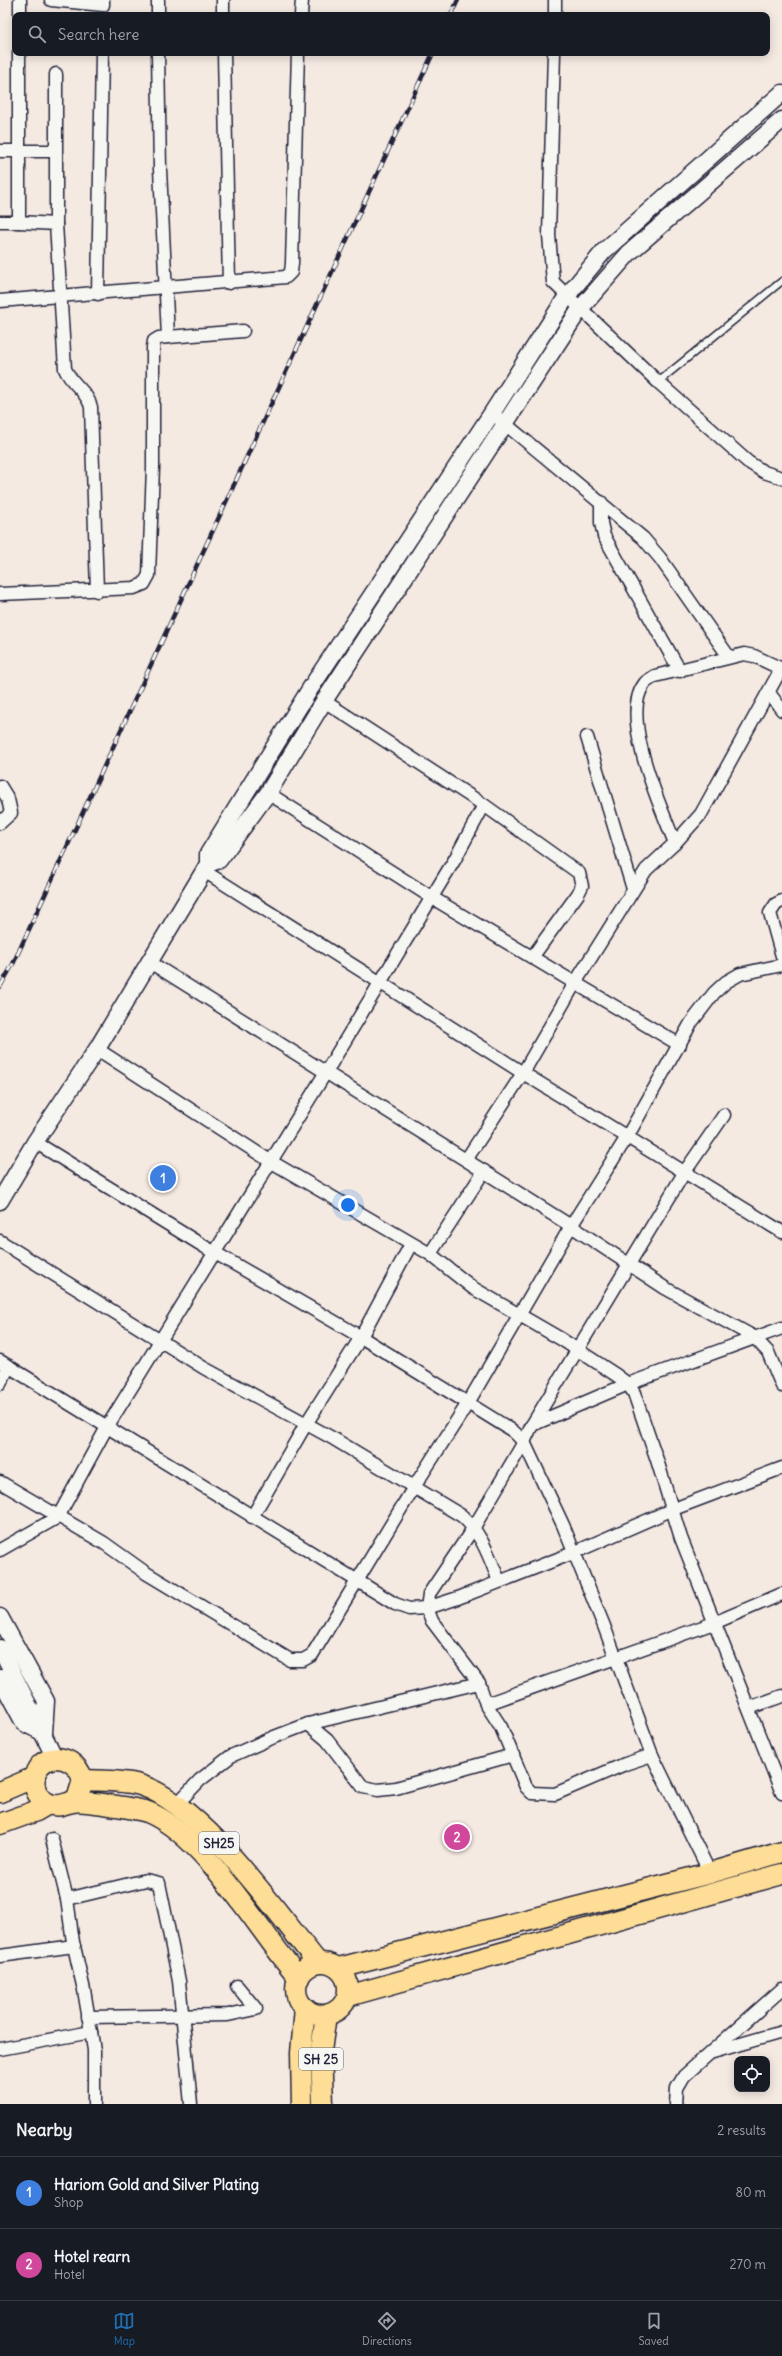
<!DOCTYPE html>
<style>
:root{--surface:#171b24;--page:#242831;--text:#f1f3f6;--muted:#9ea1a6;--line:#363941;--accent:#1f6fb2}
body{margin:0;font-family:Delius,sans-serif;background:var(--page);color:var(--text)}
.controls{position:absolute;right:12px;bottom:12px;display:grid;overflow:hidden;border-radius:8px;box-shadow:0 2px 10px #0003}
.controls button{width:36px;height:36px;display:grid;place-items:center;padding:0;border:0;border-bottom:1px solid var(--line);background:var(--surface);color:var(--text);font:20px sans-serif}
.you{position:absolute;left:348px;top:1205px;width:14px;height:14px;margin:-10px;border:3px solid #fff;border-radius:50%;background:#1a73e8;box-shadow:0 0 0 6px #1a73e833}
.badge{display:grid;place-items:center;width:26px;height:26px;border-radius:50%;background:var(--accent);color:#fff;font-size:13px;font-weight:700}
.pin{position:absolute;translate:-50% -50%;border:2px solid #fff;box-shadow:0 1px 4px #0006}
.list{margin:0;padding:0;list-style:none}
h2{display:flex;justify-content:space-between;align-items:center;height:52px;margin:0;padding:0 16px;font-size:17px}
h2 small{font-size:13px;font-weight:400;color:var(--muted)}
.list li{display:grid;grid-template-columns:26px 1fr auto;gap:12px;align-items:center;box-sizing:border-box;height:72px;padding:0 16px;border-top:1px solid var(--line)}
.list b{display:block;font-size:15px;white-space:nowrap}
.list p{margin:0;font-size:13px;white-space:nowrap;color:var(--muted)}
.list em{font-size:13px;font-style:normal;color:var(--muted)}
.icon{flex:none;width:22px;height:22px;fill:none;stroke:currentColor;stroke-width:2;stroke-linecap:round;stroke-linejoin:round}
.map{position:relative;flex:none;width:782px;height:2104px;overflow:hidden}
.search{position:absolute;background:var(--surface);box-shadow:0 2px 10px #0003;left:12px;right:12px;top:12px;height:44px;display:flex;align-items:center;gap:10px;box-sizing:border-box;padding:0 14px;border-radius:8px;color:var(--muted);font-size:15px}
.sheet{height:196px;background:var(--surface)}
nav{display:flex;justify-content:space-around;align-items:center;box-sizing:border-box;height:56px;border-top:1px solid var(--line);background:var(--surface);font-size:11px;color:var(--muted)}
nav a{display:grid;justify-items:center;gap:2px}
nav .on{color:var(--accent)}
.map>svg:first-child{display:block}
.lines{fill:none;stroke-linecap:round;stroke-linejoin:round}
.service-casing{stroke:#22223b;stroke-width:9}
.minor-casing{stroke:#22223b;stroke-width:15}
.tertiary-casing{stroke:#22223b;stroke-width:19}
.primary-casing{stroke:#22223b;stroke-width:23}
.service{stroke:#f6f6f2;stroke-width:6}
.minor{stroke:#f6f6f2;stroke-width:12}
.tertiary{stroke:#f6f6f2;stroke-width:16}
.primary{stroke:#fede96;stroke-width:20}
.rail-casing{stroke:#22223b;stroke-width:4.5}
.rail{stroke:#f6f6f2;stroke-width:3;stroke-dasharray:9;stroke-linecap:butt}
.labels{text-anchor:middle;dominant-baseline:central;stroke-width:3;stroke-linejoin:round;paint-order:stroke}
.shield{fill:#f6f6f2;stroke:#626272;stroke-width:1}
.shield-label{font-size:13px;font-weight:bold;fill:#22223b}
</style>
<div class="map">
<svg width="782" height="2104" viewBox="0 0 782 2104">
<rect width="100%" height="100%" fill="#f5eae2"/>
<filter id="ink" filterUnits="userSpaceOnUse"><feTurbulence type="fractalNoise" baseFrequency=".025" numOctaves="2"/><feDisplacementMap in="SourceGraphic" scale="8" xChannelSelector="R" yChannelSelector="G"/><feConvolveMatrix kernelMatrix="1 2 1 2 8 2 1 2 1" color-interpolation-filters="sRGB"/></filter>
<g filter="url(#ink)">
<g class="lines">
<defs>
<path id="service" d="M658,382L782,281"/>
<g id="minor">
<path d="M51,0L103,5V0"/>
<path d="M223,0V15"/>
<path d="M20,15V0"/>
<path d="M158,15V0"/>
<path d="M301,15L302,0"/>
<path d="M555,15V0"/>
<path d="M19,53V222L56,224V74"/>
<path d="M224,53L229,283"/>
<path d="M554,53L549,235L553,282L658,382L748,462L764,472L782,478"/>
<path d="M0,151H55"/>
<path d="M0,222H19"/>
<path d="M56,224L65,369C72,385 87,391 91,407L97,591"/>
<path d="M98,294L102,53"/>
<path d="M0,301L286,277L291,272L292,263L298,53"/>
<path d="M168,337L243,331"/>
<path d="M492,413L643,538L660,558L729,657"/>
<path d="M601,502V523L604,536L680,671"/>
<path d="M0,594L134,588L144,584L149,575L153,467V347L154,341L159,338L168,337L160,169L158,53"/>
<path d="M769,693L782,710"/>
<path d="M324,701L484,805L579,873L582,886L578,894L533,956"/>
<path d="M587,737L633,889"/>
<path d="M0,786L8,799L11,813L0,823"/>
<path d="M268,793L431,897L575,983L523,1073L466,1160"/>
<path d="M675,843C662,810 618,715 645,683C647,681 652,678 655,676L744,654L754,656L782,669"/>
<path d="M204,871L523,1073L782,1232"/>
<path d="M782,901L776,904L770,913L782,956"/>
<path d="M148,961L571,1226L665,1288L754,1337L768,1352L782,1386"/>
<path d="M680,1045L575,983L646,870L675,843L701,814L781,669"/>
<path d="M97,1049L270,1161L430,1254L473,1288L561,1339L616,1375L628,1384L634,1393L657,1460L681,1538L782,1793"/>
<path d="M35,1142L205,1247L361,1337L513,1431L524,1442L563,1525L604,1626L652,1755L710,1873"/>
<path d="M0,1241L204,1368L334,1439L462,1516C482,1534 489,1556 499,1581"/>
<path d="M430,1254L484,1171"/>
<path d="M0,1361L395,1604L409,1609L427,1608L458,1598L573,1553L671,1510L782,1468"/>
<path d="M0,1384L9,1366"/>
<path d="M532,1425L628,1384L782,1328"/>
<path d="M0,1482L104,1543L146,1573L290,1660H303L312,1655L414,1487L468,1403L571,1226L627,1137L691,1023L714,993L726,982L740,974L782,965"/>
<path d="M252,1517L306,1424L361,1337L411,1244"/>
<path d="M0,1550L58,1517L107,1427L326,1072L455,859L484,805"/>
<path d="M486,1704L714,1623L782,1594"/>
<path d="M749,1708L782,1696"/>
<path d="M308,1724L327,1740L363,1787L378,1790L396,1788L513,1755"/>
<path d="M652,1755L625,1764L555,1794L532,1793L526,1787L501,1727L486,1704L479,1683L432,1621L427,1608L429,1594L474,1527L524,1442L532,1425L684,1173L724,1115"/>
<path d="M176,1805L200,1780L231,1756L274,1737L308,1724L479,1683"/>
<path d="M52,1839L67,1899L73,1942L84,1990L94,2050V2104"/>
<path d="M67,1899L146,1880L159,1883L179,1981L191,2104"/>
<path d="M0,1956L74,1946"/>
<path d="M88,2017L228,2015L256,2009L237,1986"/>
<path d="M0,2049L91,2032"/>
<path d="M713,2052L782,2032"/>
<path d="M676,2104L677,2088L684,2076L782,1989"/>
</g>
<g id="tertiary">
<path d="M208,864L219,860L268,793L324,701L580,309L629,253L782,120"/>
<path d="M0,1201L35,1142L97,1049L204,871L208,864V854L310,689L492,413L567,296L604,251L782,93"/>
<path d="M0,1617L46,1701L44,1733L24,1723L0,1678"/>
<path d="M0,1648L55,1758"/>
</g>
<g id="primary">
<path d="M83,1780C101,1781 123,1780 140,1785C203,1805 276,1912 318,1963"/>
<path d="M0,1792L35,1777"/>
<path d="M72,1802L78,1796L83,1780C73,1746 29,1755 35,1786C36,1794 42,1801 50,1804C59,1808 64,1803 73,1802C83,1800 141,1809 150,1813C205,1837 259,1931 299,1978"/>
<path d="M0,1824L36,1811L48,1804"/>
<circle cx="322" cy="1989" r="26"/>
<path d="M339,1968L710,1873L782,1852"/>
<path d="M348,1996L782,1874"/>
<path d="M302,2104L301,2053L305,2008"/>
<path d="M323,2104L321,2051L326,2015"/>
</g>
</defs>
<use href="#service" class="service-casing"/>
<use href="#minor" class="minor-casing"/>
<use href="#tertiary" class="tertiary-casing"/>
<use href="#primary" class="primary-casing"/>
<use href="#service" class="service"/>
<use href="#minor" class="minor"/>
<use href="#tertiary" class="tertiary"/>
<use href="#primary" class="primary"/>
<defs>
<g id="rail">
<path d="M451,15L458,0"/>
<path d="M0,987L13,964L433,53"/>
</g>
</defs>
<use href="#rail" class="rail-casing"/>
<use href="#rail" class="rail"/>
</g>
</g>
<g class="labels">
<g class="shield">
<rect x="199" y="1832" width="40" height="22" rx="3"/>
<rect x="299" y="2048" width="44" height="22" rx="3"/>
</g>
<g class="shield-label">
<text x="219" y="1843">SH25</text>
<text x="321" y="2059">SH 25</text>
</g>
</g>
</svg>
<div class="controls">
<button><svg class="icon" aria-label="locate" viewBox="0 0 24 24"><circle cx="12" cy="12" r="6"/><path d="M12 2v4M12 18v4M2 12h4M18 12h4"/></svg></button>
</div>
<div class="you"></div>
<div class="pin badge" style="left:163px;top:1178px;background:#3f7fe0">1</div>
<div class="pin badge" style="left:457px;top:1837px;background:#d1479c">2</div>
<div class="search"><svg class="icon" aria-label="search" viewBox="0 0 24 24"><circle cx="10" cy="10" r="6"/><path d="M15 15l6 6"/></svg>Search here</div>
</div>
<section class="sheet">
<h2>Nearby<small>2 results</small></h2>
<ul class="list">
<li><span class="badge" style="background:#3f7fe0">1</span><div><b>Hariom Gold and Silver Plating</b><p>Shop</p></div><em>80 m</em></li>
<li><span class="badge" style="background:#d1479c">2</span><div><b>Hotel rearn</b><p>Hotel</p></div><em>270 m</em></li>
</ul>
</section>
<nav>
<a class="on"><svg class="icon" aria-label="map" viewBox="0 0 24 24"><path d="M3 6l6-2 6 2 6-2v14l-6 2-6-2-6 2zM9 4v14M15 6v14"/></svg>Map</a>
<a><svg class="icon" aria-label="directions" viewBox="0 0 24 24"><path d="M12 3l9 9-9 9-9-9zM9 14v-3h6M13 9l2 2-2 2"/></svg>Directions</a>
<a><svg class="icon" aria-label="saved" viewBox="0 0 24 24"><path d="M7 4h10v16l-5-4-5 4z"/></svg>Saved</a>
</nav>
